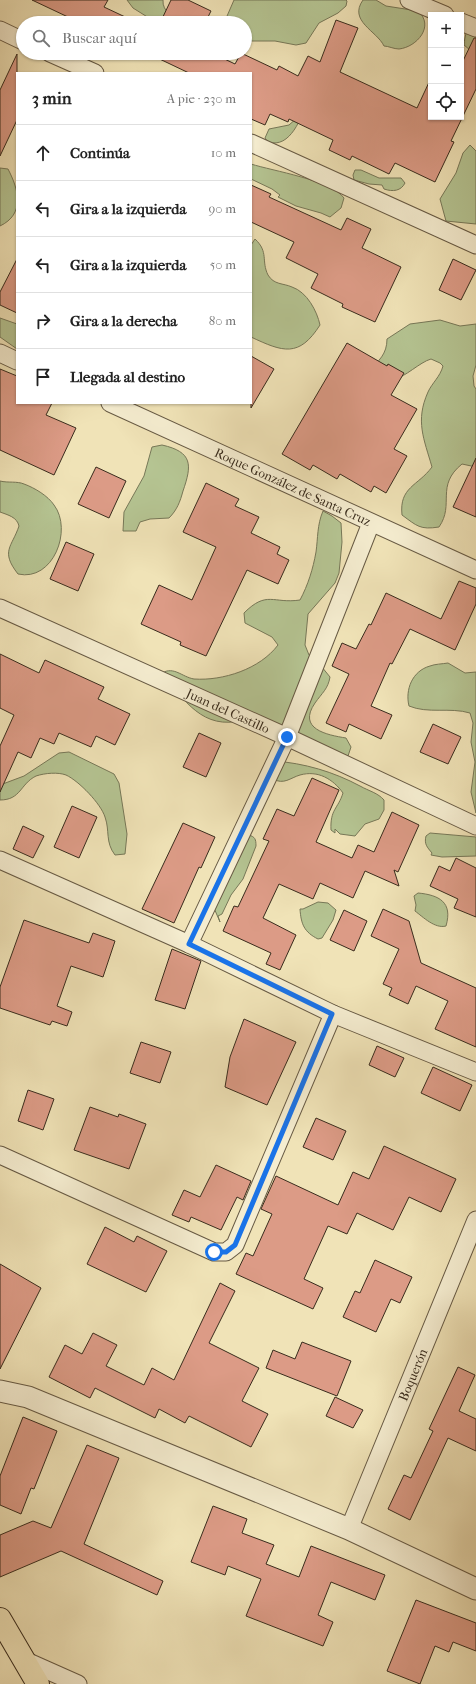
<!DOCTYPE html>
<html lang="es">
<meta charset="utf-8">
<style>
:root{--surface:#fff;--page:#f6f6f6;--text:#222;--muted:#767676;--line:#e0e0e0}
body{margin:0;font-family:"IM FELL French Canon",serif;background:var(--page);color:var(--text)}
.controls{position:absolute;right:12px;top:12px;display:grid;overflow:hidden;border-radius:0px;box-shadow:0 1px 3px #0004}
.controls button{width:36px;height:36px;display:grid;place-items:center;padding:0;border:0;border-bottom:1px solid var(--line);background:var(--surface);color:var(--text);font:20px sans-serif}
.stop{position:absolute;width:12px;height:12px;margin:-9px;border:3px solid #1a73e8;border-radius:50%;background:#fff}
.stop.end{background:#1a73e8;border-color:#fff;box-shadow:0 1px 4px #0008}
.list{margin:0;padding:0;list-style:none}
h2{display:flex;justify-content:space-between;align-items:center;height:52px;margin:0;padding:0 16px;font-size:17px}
h2 small{font-size:13px;font-weight:400;color:var(--muted)}
.list li{display:grid;grid-template-columns:26px 1fr auto;gap:12px;align-items:center;box-sizing:border-box;height:56px;padding:0 16px;border-top:1px solid var(--line)}
.list b{display:block;font-size:15px;white-space:nowrap}
.list em{font-size:13px;font-style:normal;color:var(--muted)}
.icon{flex:none;width:22px;height:22px;fill:none;stroke:currentColor;stroke-width:2;stroke-linecap:round;stroke-linejoin:round}
.map{position:relative;flex:none;width:476px;height:1684px;overflow:hidden}
.search{position:absolute;background:var(--surface);box-shadow:0 1px 3px #0004;left:16px;top:16px;width:236px;height:44px;display:flex;align-items:center;gap:10px;box-sizing:border-box;padding:0 14px;border-radius:22px;color:var(--muted);font-size:15px}
.panel{position:absolute;background:var(--surface);box-shadow:0 1px 3px #0004;left:16px;top:72px;width:236px;height:332px;border-radius:0px}
.map>svg:first-child{display:block}
.green{fill:#b5c492;stroke:#777858}
.building{fill:#dc9b86;stroke:#392c1d}
.lines{fill:none;stroke-linecap:round;stroke-linejoin:round}
.minor-casing{stroke:#675a44;stroke-width:19}
.tertiary-casing{stroke:#675a44;stroke-width:23}
.trunk-casing{stroke:#392c1d;stroke-width:24}
.minor{stroke:#f5edd0;stroke-width:17}
.tertiary{stroke:#f5edd0;stroke-width:21}
.trunk{stroke:#f0e3b7;stroke-width:22}
.route{stroke:#1a73e8;stroke-width:5}
.labels{text-anchor:middle;dominant-baseline:central;stroke-width:3.5;stroke-linejoin:round;paint-order:stroke}
.street-label{font-size:13px;fill:#392c1d;stroke:#f5edd0}
</style>
<div class="map">
<svg width="476" height="1684" viewBox="0 0 476 1684">
<rect width="100%" height="100%" fill="#f0e3b7"/>
<filter id="stains"><feTurbulence type="fractalNoise" baseFrequency=".005" numOctaves="4"/><feColorMatrix values="0 0 0 0 .2 0 0 0 0 .09 0 0 0 0 .02 0 0 0 .5 -.17"/></filter>
<radialGradient id="worn" r=".72"><stop offset=".6" stop-color="#630" stop-opacity="0"/><stop offset="1" stop-color="#630" stop-opacity=".3"/></radialGradient>
<g class="green">
<path d="M127,0H163C162,12 174,17 183,23H157L133,8Z"/>
<path d="M234,0H346L347,1L346,6L338,13L319,23L306,43L296,45L275,41H245V23H224Z"/>
<path d="M363,0H376L386,6L418,11C435,26 417,47 399,49C394,49 388,46 384,46C377,31 348,21 363,0Z"/>
<path d="M476,24V55L464,45C465,35 466,28 476,24Z"/>
<path d="M308,101C301,117 291,149 268,142L265,138L269,129L289,125L297,118Z"/>
<path d="M470,145L476,151V224L446,221L440,199L456,173L463,153Z"/>
<path d="M251,164C273,171 331,180 344,198L341,208L330,217L321,213L296,206L278,197L280,195L272,189L251,179Z"/>
<path d="M0,168L8,169C19,190 25,214 0,226Z"/>
<path d="M355,170H361L379,178H401L405,183C401,191 393,192 384,189L382,185L369,184L354,180L353,175Z"/>
<path d="M255,239C269,252 261,261 268,275C274,285 283,283 292,287C307,292 317,311 320,325C299,358 283,352 251,337V245Z"/>
<path d="M0,318L17,324V349L0,337Z"/>
<path d="M440,320L460,326L476,324V365L473,376L474,386L476,389V467L462,464C435,486 455,504 439,527C420,530 417,526 402,515C399,487 418,486 432,467C424,439 415,421 428,392C432,383 440,377 443,366L440,363L431,359C420,362 404,378 396,378C387,378 376,373 368,371C379,361 387,354 387,339L410,324Z"/>
<path d="M162,445C193,452 192,465 183,491C180,502 177,510 169,518L150,519L140,522L136,531H123L124,512L144,476L152,447Z"/>
<path d="M0,481C8,483 17,481 24,484C35,488 48,496 54,505C73,530 53,582 18,574C0,551 12,547 19,526C17,517 8,515 0,512Z"/>
<path d="M323,511L332,516L341,523L342,542L339,573L335,583L308,614L305,645L309,655L317,661L330,677C328,689 322,693 315,703C297,729 327,735 346,738L351,747L348,756L339,759L243,720C203,731 184,700 162,673C174,666 182,677 194,679C223,681 260,669 278,645L272,637L245,623L244,613C267,590 273,604 300,600C308,585 313,569 316,552C318,538 317,525 323,511Z"/>
<path d="M448,663L465,673L476,672V813L471,792L475,762L471,742L473,723L470,713C450,707 428,714 409,706C405,690 412,671 430,666C435,664 442,664 448,663Z"/>
<path d="M69,752L114,774L119,783L127,834L125,854L115,855C105,842 110,831 105,817C101,804 79,781 66,775C58,772 45,773 36,776C20,784 21,800 0,800V785L24,776L59,753Z"/>
<path d="M274,761C304,763 334,772 360,786C369,791 378,793 384,800V810L379,819L365,824L355,836L340,834L335,829V833L331,830C330,809 338,809 343,793C333,779 318,770 300,775C290,778 284,785 273,779Z"/>
<path d="M430,833L476,837V856L442,857L431,855L432,853C427,847 424,844 426,836Z"/>
<path d="M249,835C255,837 256,839 256,846L243,879L231,895L222,914L218,916L220,922L214,908Z"/>
<path d="M418,893C439,895 453,902 446,926C435,929 423,917 415,911L416,905L414,896Z"/>
<path d="M318,902L328,903L336,910L333,920L322,938L318,939C304,932 301,924 300,909H303Z"/>
</g>
<g class="building">
<path d="M32,0H108L104,7L138,23H65L68,17Z"/>
<path d="M171,0H188L211,11L205,23H160Z"/>
<path d="M336,20L358,28L340,72L417,108L431,78V117H461V65L474,38H476V89L451,141L454,142L435,182L395,163L389,174L352,156L350,160L329,150L333,140L289,119L288,122L270,114L265,125L251,119V73H189L147,53H212L235,64L241,53L277,70L279,66L298,76L308,56L320,62Z"/>
<path d="M17,54V120L0,156V90Z"/>
<path d="M251,185L271,194L269,197L341,230L347,218L371,229L362,248L401,267L375,322L342,307L343,304L311,288L318,274L286,258L294,242L251,222Z"/>
<path d="M17,259V313L0,305V292Z"/>
<path d="M453,259L476,270L461,300L439,290Z"/>
<path d="M347,343L387,366L388,364L404,373L391,395L417,409L394,449L407,456L386,493L374,486L371,492L340,474L337,479L313,465L310,470L282,454Z"/>
<path d="M251,356L274,369L251,408Z"/>
<path d="M0,369L17,376V403H52L46,415L76,428L54,475L0,450Z"/>
<path d="M476,458V517L453,507Z"/>
<path d="M96,467L126,481L109,518L78,504Z"/>
<path d="M206,483L239,499L235,506L259,517L251,533L280,547L277,554L289,560L278,584L247,570L206,656L180,645L181,642L141,624L159,585L192,600L216,547L183,532Z"/>
<path d="M66,542L94,554L78,591L50,579Z"/>
<path d="M459,581L476,588V604L455,650L410,629L392,664L390,663L371,706L392,715L381,739L349,724L346,732L326,723L349,674L332,666L342,643L356,649L369,624L371,625L386,593L441,619Z"/>
<path d="M0,654L39,673L45,660L104,687L98,699L130,714L115,745L96,736L91,747L59,733L54,744L40,738L31,758L18,752L0,792V746L14,715L0,708Z"/>
<path d="M433,724L461,737L448,764L420,752Z"/>
<path d="M199,733L221,743L206,777L183,767Z"/>
<path d="M312,778L339,790L316,842L352,858L358,845L374,852L392,812L419,825L398,872L394,870L399,886L365,871L353,898L320,883L313,899L279,884L263,918L296,935L280,970L266,964L271,953L223,931L234,906L238,907L269,841L263,839L277,809L294,816Z"/>
<path d="M72,806L97,817L79,858L54,847Z"/>
<path d="M183,823L215,837L201,868L199,867L174,923L142,909Z"/>
<path d="M23,826L44,836L33,858L13,849Z"/>
<path d="M456,858L476,868V917L454,908L458,899L430,886L439,866L450,871Z"/>
<path d="M383,909L409,921L421,963L476,988V1047L435,1029L448,1001L416,986L408,1004L389,995L392,988L383,984L399,949L371,936Z"/>
<path d="M344,910L367,921L354,951L330,940Z"/>
<path d="M24,920L89,943L93,933L115,941L103,977L71,966L57,1006L72,1012L67,1026L52,1021L50,1025L0,1008V987Z"/>
<path d="M172,949L201,961L185,1009L155,1000Z"/>
<path d="M244,1019L296,1042L267,1105L225,1087L230,1057Z"/>
<path d="M141,1042L171,1052L160,1083L130,1073Z"/>
<path d="M377,1046L404,1058L395,1077L369,1065Z"/>
<path d="M433,1067L472,1085L460,1111L421,1093Z"/>
<path d="M28,1090L54,1099L43,1130L18,1121Z"/>
<path d="M90,1107L118,1117L119,1114L146,1124L129,1169L74,1150Z"/>
<path d="M316,1118L346,1131L333,1160L303,1147Z"/>
<path d="M384,1146L456,1179L441,1212L409,1197L393,1230L357,1213L347,1234L328,1226L304,1279L323,1288L313,1309L236,1274L246,1253L253,1256L272,1214L261,1209L276,1176L338,1205L353,1172L369,1179Z"/>
<path d="M216,1165L251,1181L243,1200L237,1197L221,1230L191,1217L189,1222L172,1215L184,1190L200,1197Z"/>
<path d="M105,1227L134,1242L137,1236L167,1251L146,1292L87,1264Z"/>
<path d="M375,1260L412,1277L400,1303L391,1299L376,1332L343,1317L355,1291L360,1293Z"/>
<path d="M0,1264L41,1288L0,1369Z"/>
<path d="M220,1283L235,1291L209,1343L259,1368L242,1401L268,1414L251,1447L189,1416L185,1423L159,1409L155,1418L95,1388L90,1398L49,1377L65,1345L82,1354L93,1333L117,1345L106,1366L144,1385L152,1368L174,1380Z"/>
<path d="M302,1342L351,1361L337,1396L266,1368L273,1350L295,1359Z"/>
<path d="M458,1367L475,1375L459,1411L476,1419V1451L448,1438L410,1520L388,1509L404,1475L411,1478L433,1431L429,1429Z"/>
<path d="M335,1397L363,1410L353,1428L326,1416Z"/>
<path d="M23,1417L57,1431L34,1489L31,1488L21,1514L0,1505V1476Z"/>
<path d="M87,1445L119,1458L84,1544L163,1581L157,1595L61,1551L0,1577V1535L33,1521L51,1528Z"/>
<path d="M213,1506L247,1519L242,1533L274,1545L266,1564L299,1577L311,1546L385,1575L375,1600L331,1582L318,1615L333,1622L323,1646L246,1616L261,1579L228,1566L225,1575L191,1562Z"/>
<path d="M416,1600L476,1623V1651L453,1642L449,1652L435,1646L420,1684L387,1671Z"/>
</g>
<g class="lines">
<defs>
<g id="minor">
<path d="M409,0L445,15"/>
<path d="M461,22L476,28"/>
<path d="M0,30L23,41"/>
<path d="M50,53L95,73"/>
<path d="M251,143L476,245"/>
<path d="M0,353L17,361"/>
<path id="s1" d="M110,403L476,570"/>
<path id="s2" d="M0,608L287,737L476,826"/>
<path d="M0,860L189,944L333,1014L476,1072"/>
<path d="M189,944L287,737L371,523"/>
<path d="M0,1155L214,1252H226L235,1245L333,1014"/>
<path id="s3" d="M349,1529L476,1220"/>
<path d="M24,1660L78,1684"/>
</g>
<path id="tertiary" d="M0,1391L28,1397L349,1529L476,1589"/>
<path id="trunk" d="M0,1619L38,1684"/>
</defs>
<use href="#minor" class="minor-casing"/>
<use href="#tertiary" class="tertiary-casing"/>
<use href="#trunk" class="trunk-casing"/>
<use href="#minor" class="minor"/>
<use href="#tertiary" class="tertiary"/>
<use href="#trunk" class="trunk"/>
</g>
<g class="lines">
<path class="route" d="M214,1252H226L235,1245L332,1014L189,944L287,737"/>
</g>
<g class="labels">
<g class="street-label">
<text stroke="none"><textPath href="#s1" startOffset="201">Roque González de Santa Cruz</textPath></text>
<text stroke="none"><textPath href="#s2" startOffset="250">Juan del Castillo</textPath></text>
<text stroke="none"><textPath href="#s3" startOffset="167">Boquerón</textPath></text>
</g>
</g>
<rect width="100%" height="100%" filter="url(#stains)"/>
<rect width="100%" height="100%" fill="url(#worn)"/>
</svg>
<div class="controls">
<button>+</button>
<button>−</button>
<button><svg class="icon" aria-label="locate" viewBox="0 0 24 24"><circle cx="12" cy="12" r="6"/><path d="M12 2v4M12 18v4M2 12h4M18 12h4"/></svg></button>
</div>
<div class="stop" style="left:214px;top:1252px"></div>
<div class="stop end" style="left:287px;top:737px"></div>
<div class="search"><svg class="icon" aria-label="search" viewBox="0 0 24 24"><circle cx="10" cy="10" r="6"/><path d="M15 15l6 6"/></svg>Buscar aquí</div>
<section class="panel">
<h2>3 min<small>A pie · 230 m</small></h2>
<ul class="list">
<li><svg class="icon" aria-label="ahead" viewBox="0 0 24 24"><path d="M12 20V5M6 11l6-6 6 6"/></svg><div><b>Continúa</b></div><em>10 m</em></li>
<li><svg class="icon" aria-label="left" viewBox="0 0 24 24"><path d="M17 20v-9H6M10 6l-5 5 5 5"/></svg><div><b>Gira a la izquierda</b></div><em>90 m</em></li>
<li><svg class="icon" aria-label="left" viewBox="0 0 24 24"><path d="M17 20v-9H6M10 6l-5 5 5 5"/></svg><div><b>Gira a la izquierda</b></div><em>50 m</em></li>
<li><svg class="icon" aria-label="right" viewBox="0 0 24 24"><path d="M7 20v-9h11M14 6l5 5-5 5"/></svg><div><b>Gira a la derecha</b></div><em>80 m</em></li>
<li><svg class="icon" aria-label="arrive" viewBox="0 0 24 24"><path d="M6 21V4h12l-3 4 3 4H6"/></svg><div><b>Llegada al destino</b></div></li>
</ul>
</section>
</div>
